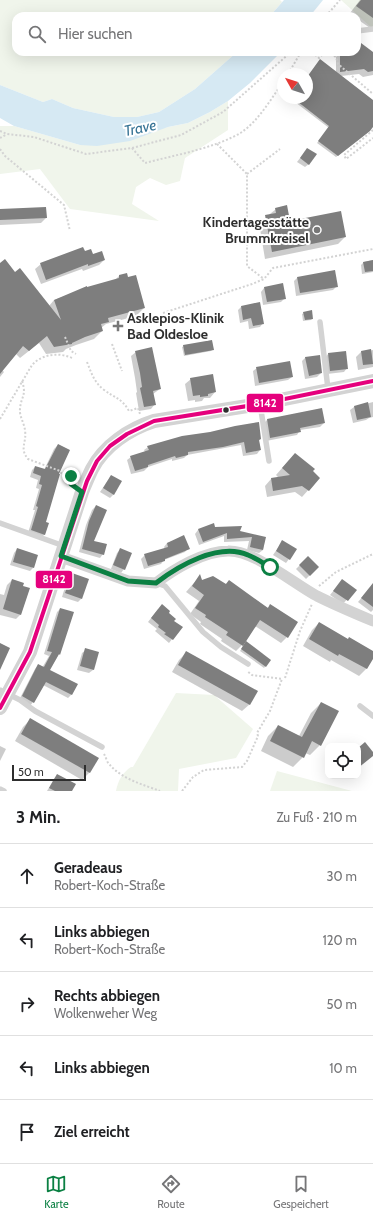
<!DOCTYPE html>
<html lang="de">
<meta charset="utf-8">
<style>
:root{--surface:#fff;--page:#f6f6f6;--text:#202124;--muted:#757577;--line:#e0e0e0;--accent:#0b8043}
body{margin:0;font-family:Cabin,sans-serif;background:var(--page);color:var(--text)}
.controls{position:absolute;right:12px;bottom:12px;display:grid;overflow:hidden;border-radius:8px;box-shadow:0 4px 16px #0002}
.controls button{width:36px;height:36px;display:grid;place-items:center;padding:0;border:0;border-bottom:1px solid var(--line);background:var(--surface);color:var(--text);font:20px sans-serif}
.compass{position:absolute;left:277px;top:68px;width:36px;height:36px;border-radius:50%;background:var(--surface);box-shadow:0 4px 16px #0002;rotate:309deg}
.scale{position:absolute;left:12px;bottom:10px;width:74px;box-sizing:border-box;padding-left:4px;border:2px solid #2e2e2e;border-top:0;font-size:11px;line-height:14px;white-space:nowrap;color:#2e2e2e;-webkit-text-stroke:3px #fff;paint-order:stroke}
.stop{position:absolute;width:12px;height:12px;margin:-9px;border:3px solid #0b8043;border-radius:50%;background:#fff}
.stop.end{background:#0b8043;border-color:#fff;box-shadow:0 1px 4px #0008}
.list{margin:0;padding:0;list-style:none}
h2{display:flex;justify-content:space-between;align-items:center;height:52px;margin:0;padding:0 16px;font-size:17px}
h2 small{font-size:13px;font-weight:400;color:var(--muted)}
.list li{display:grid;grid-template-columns:26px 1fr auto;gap:12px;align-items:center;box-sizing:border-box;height:64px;padding:0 16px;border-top:1px solid var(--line)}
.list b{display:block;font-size:15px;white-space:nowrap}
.list p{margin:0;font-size:13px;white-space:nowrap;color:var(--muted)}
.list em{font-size:13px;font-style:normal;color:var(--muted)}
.icon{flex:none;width:22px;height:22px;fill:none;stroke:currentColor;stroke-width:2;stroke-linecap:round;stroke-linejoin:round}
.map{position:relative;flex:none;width:373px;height:791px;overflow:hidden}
.search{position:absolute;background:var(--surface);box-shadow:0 4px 16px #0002;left:12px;right:12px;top:12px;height:44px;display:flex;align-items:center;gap:10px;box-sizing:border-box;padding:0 14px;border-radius:12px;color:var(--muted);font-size:15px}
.sheet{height:372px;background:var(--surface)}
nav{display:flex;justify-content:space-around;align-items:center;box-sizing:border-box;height:56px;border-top:1px solid var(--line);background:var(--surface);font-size:11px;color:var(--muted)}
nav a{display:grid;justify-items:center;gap:2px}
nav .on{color:var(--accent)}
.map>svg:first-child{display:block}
.green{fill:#f0f5eb}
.water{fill:#d6e9f3}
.shadow{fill:#0003}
.building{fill:#7e7e7e}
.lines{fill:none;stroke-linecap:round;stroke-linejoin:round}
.path{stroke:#d3d3d3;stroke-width:2;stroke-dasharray:2 2;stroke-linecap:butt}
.service{stroke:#d3d3d3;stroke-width:5.5}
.minor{stroke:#d3d3d3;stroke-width:11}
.tertiary{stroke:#d3d3d3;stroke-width:14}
.bus-1-casing{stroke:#fff;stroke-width:7}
.bus-1{stroke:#e5007d;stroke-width:4}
.route{stroke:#0b8043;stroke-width:5}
.poi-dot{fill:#777;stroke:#fff;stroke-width:1.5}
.bus-dot{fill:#2e2e2e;stroke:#fff;stroke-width:1.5}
.labels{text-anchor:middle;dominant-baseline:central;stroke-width:4;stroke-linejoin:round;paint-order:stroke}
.poi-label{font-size:14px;font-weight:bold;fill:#2e2e2e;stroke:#fff;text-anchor:end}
.water-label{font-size:15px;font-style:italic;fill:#367395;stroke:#fff}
.line-badge{stroke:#fff;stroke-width:1.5}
.badge-label{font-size:11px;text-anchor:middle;font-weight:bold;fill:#fff}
</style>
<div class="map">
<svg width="373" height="791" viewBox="0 0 373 791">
<rect width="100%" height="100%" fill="#fff"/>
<g class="green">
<path d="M0,0H280L282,2L270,16H16V52H237L195,89L159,112L137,117H114L73,108L52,99L43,102L0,85Z"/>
<path d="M341,0H373V29Z"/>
<path d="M228,101V130L185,158L180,181L166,185L150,178L136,187L132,204L159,221L70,209L40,169L0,174V126H14L80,145L188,123L210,112Z"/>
<path d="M176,693L214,695L253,729L236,758L179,769L178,791H116C118,781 122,773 131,767H133Z"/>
<path d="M277,771L352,791H270Z"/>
</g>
<g class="water">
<path d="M284,0H323L310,16H270Z"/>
<path d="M237,52H281L250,83L228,101L210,112L188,123L168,127L130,141L97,146L80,145L14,126L0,118V85L43,102L52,99L73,108L114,117H137L159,112L195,89Z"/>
</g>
<g class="shadow">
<path d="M360,0H373V30L357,19V16H353L350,13Z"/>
<path d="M357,41L373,54V75L363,77L359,74L341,76L373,101V125L367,133L336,157L317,143L329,128L291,99L307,98V78L336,72V57L340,52H357Z"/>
<path d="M304,153L309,164L305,167L297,162Z"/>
<path d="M276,209L289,223L345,237L338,244L265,259L259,223Z"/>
<path d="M0,210L46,218L41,223L0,225Z"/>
<path d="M84,252L104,260L99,265L83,271L82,269L41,284L35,269L41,264Z"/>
<path d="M373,260V272L362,274L361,265L364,262Z"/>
<path d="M0,264L15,273L49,306L54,300L87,288L115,280L119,276L144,308L136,316L106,324L101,328L102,331L94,339L76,345L66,349L63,352L46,354L39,343L20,358L16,354L2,370L4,372L0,377Z"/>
<path d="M297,278L337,286L333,290L296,296L294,281Z"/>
<path d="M264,288L285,298L281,302L263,305L261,292Z"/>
<path d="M241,307L263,323L260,327L249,329L248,321L240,323L238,310Z"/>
<path d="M304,313L312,319L311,320L303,321L302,314Z"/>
<path d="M184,346L212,350L211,351L184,356L182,347Z"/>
<path d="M373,350V367L358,370L356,357L361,352Z"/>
<path d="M136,352L160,389L153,394L155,404L151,409L139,411L136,393L137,392L135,378L131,356Z"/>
<path d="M328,354L347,368L344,372L327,374L325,358Z"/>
<path d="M306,357L321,373L317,377L305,379L302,361Z"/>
<path d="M257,368L292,377L288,380L255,386L253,371Z"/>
<path d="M191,379L215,392L210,398H204L202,401L195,402V400L188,401L185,384Z"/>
<path d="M373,402V417L369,418L366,420L353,423L350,410L354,407Z"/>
<path d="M267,420L324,423L320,427L300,430L297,435L266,441L264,423Z"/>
<path d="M260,439L259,441L260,450L257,454L243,456L241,445L187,455L184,458L172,461V459L148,467L144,471L131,474L127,460L131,457L145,452L144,450L148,447Z"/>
<path d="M58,445L57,474L45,522V534L41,538L28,533L35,510H33L39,489L36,488L38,480L30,477L32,470L35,467L44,470L54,449Z"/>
<path d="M289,460L311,471L319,478L302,497L295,492L267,497L265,486L271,479L279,478L276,475Z"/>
<path d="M111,476L114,494L110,498L100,492Z"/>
<path d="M96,506L93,542L103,554L100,558L79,552L86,525L92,510Z"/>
<path d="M214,525L215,528L265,538L263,550L259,553L247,550L249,541L224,542V536L199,545L195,534L198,530Z"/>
<path d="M184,537L188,548L185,552L164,560L161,564L144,569L141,559L145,555L165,549L164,547L167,543Z"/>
<path d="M282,542L289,559L286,563L273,555Z"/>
<path d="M17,549L33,568L30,571L10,565L14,553Z"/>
<path d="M121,549L124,569L121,573L111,569L117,553Z"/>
<path d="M308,557L318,567L306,579L296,569Z"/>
<path d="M72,574L81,599L78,602L62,597L68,577Z"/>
<path d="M200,576L202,581L225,585L229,581L267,608L270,606L287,637L281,643L255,626L242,645L236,651L221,641L222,639L200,624L201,622L190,614L199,601L186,592Z"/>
<path d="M12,580L20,615L16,619L0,615V594L4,595L7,585Z"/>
<path d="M339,584L355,590L343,604L330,595Z"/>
<path d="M373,587V610L371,612L358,602L368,590Z"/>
<path d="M60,609L73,613L59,654L49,671L77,684L71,695L68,698L43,685L33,702L30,706L19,700L35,669L38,665L42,668L49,656L44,654L57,612Z"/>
<path d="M158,609L167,613L173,621L181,628L169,643L155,631L157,629L148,622Z"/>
<path d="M319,623L347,640L373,652V657L366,669L359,676L331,660L330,662L303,646L312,630Z"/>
<path d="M245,644L270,660L264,668L240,651Z"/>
<path d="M86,650L98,653L93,670L89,673L77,670L82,653Z"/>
<path d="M186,653L250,704L242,711L172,672L179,660Z"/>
<path d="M321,703L320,745L310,755L305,753L303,757L293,767L261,751L268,736L278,726L299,736L311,713Z"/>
<path d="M30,720L97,759L89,773L82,780L15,741L23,727Z"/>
<path d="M0,746L6,749L0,761Z"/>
<path d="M57,775L71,791H47L54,779Z"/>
</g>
<g class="building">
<path d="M361,0H373V18L356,6Z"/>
<path d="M357,40L373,52V71L368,72L364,69L340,72V52H357Z"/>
<path d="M320,59L373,100V127L370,131L338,156L318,141L329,126L293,98H307V77Z"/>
<path d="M307,148L317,154L309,165L300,158Z"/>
<path d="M287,205L290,221L341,211L346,237L272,252L265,215L276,213L275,208Z"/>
<path d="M46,207L47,218L0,220V209Z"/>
<path d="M83,247L85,251L91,249L93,254L102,251L105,260L88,266V264L46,280L40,263Z"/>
<path d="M5,259L15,272L20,268L61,320L54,300L87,286V287L119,278V275L127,273L128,277L136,275L145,308L108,318L109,322L101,324L103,331L85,337L72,343V344L54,347L47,336L29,351L23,346L0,374V263Z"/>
<path d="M373,260V271L365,272L363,262Z"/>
<path d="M335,270L338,287L300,293L297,277Z"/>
<path d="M283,283L286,299L267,302L264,287Z"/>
<path d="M260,302L264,324L253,326L251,318L243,320L241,306Z"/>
<path d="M312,310L313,319L305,320L303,312Z"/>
<path d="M212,340L214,350L185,355L183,345Z"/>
<path d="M152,347L161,389L153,391L156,405L144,407L140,388L142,387L140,373L135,351Z"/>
<path d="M371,349L373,364L363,365L361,351Z"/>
<path d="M346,351L348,369L330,371L328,353Z"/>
<path d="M320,355L322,373L309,376L305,357Z"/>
<path d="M290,361L293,377L259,383L256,367Z"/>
<path d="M213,374L216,392L208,394V396L200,397V395L193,396L190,378Z"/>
<path d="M368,402L371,417L357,420L354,406Z"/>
<path d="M322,408L325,423L300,428L301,432L270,438L267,419Z"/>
<path d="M259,422L261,439L259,440L261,450L246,453L244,442L223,447L188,452V455L176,458L175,456L148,465V467L135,471L130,456L149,450L147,446L182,436L210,432L235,426Z"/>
<path d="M58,444L70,450L59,474H60L46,522L49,523L45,535L31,530L38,507L36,506L42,485L39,484L41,476L33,473L35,466L45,469Z"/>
<path d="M295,453L315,469L313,471L320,478L309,491L302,486L273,491L271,478L290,475L282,468Z"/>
<path d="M111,475L122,481L114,495L103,488Z"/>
<path d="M96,505L107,510L94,541L107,544L104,555L82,549L89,521Z"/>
<path d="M214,523L215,527L242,526L240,531L266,537L263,550L250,547L252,537L227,539V533L203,542L198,529Z"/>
<path d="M184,535L190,549L165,559V561L148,566L144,554L168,547L167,543Z"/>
<path d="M282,540L297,549L290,560L276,551Z"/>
<path d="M17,548L38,555L34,568L13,562Z"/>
<path d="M120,548L132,553L125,570L113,565Z"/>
<path d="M308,556L319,567L310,576L299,565Z"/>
<path d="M72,573L89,579L82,599L65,593Z"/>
<path d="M200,574L202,580L213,576L226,584L229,580L268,608L270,604L298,622L288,638L260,620L243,646L226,635L228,632L205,617L206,615L195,608L204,595L192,586Z"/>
<path d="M12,579L24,583L23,586L30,588L21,615L3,609Z"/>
<path d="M342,579L357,590L348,601L333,591Z"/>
<path d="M373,583V607L361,598Z"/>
<path d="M162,604L170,611L169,613L176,619L174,621L183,627L173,640L164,634L166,633L158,627L159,625L151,618Z"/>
<path d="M60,608L74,612L60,655L59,654L50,670L78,684L72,695L46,682L34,703L22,696L38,664L44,667L52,652L47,651Z"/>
<path d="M319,622L348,639L349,637L373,651V659L367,669L339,654L338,656L309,639Z"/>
<path d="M246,641L271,660L266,667L241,649Z"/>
<path d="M0,643L10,648L0,670Z"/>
<path d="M85,648L99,652L94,670L80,666Z"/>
<path d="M186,651L258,691L250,705L178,665Z"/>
<path d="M321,702L339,711L321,746L312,741L304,758L270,741L278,725L302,737Z"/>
<path d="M30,718L99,758L90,773L21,734Z"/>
<path d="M365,742L373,752V756L358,768V748Z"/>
<path d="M57,774L76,784L72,791H55L49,788Z"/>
</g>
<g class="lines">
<g class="path">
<path d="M326,16L340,0"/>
<path d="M312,52L319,58L325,52"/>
<path d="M327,52L336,57L338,64L373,94"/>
<path d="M288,74L301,52"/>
<path d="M373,130L344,155L346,159L373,138"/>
<path d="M0,131L7,134L34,137L86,154L132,148L181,135L223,112L291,52"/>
<path d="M0,138L7,134"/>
<path d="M217,144L247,174V266L264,279"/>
<path d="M132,148L145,163C175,155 216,148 242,132C259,120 271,99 283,82"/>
<path d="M0,149L5,156L64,205L70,231"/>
<path d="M247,174L280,149"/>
<path d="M163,313L252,284L264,279L273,268L373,249"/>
<path d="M65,337L71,351L76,354"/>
<path d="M112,344L122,371"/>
<path d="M87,362C91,372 94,382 103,389C114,398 121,397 129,411L138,408L140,414"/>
<path d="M22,381C27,396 21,396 20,409C19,415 24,423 25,430C27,443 19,448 28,459L60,471L61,473L71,476V483L73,486"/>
<path d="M0,419L32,365C42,354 59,352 72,358"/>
<path d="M319,586L336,572L373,554"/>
<path d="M285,678L300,631L312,604"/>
<path d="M104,754C106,757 107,763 110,765C122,779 144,785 160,791"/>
<path d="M182,791L193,777L204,770L242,767L247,761L258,736L257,733L270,711L282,679L252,675L247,671"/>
</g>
<g class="service">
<path d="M357,31L373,29"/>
<path d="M320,322L328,389"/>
<path d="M260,404L269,461"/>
<path d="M0,523L64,546"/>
<path d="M156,583L165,586L203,632L221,647L248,664"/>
<path d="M0,690L20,700L35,711L102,747"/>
<path d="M360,706L373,716"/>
<path d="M0,789L4,791"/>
</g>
<path class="minor" d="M61,557L128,581L156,583C174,569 204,551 228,551C254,550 293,583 317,596C335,605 354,613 373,621"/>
<path class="tertiary" d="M0,708L30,652L82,492C85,485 88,477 92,469C104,446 129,429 154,421L260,404L373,381"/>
<defs>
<path id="bus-1" d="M0,708L30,652L87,481L97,461L110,446L127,434L154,421L260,404L373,381"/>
</defs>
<use href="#bus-1" class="bus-1-casing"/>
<use href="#bus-1" class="bus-1"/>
</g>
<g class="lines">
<path class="route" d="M71,476V484L82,492L61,556L128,581L156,583C178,566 219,542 248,555C256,558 263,563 270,567"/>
</g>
<g class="poi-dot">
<circle cx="317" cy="230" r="4"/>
<path d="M116 320h4v4h4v4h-4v4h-4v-4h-4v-4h4z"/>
</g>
<circle class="bus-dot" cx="226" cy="410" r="3.5"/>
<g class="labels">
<g class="poi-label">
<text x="309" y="222">Kindertagesstätte<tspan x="309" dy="16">Brummkreisel</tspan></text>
<text x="127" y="318" text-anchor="start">Asklepios-Klinik<tspan x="127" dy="16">Bad Oldesloe</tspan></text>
</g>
<g class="water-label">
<text transform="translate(140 128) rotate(-12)">Trave</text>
</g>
</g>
<g class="line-badge">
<rect x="246" y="393" width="38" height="20" rx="4" fill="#e5007d"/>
<rect x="35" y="570" width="38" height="19" rx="4" fill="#e5007d"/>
</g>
<g class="badge-label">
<text x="265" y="407">8142</text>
<text x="54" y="583">8142</text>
</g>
</svg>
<div class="controls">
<button><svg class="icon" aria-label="locate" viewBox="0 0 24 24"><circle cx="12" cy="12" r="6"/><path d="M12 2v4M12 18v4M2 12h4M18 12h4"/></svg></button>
</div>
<svg class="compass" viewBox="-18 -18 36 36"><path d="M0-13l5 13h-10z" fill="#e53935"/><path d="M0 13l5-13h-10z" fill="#757577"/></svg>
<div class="scale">50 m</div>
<div class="stop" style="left:270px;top:567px"></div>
<div class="stop end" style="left:71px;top:476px"></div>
<div class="search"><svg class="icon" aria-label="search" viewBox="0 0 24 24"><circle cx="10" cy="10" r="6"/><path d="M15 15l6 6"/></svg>Hier suchen</div>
</div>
<section class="sheet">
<h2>3 Min.<small>Zu Fuß · 210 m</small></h2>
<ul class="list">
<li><svg class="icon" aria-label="ahead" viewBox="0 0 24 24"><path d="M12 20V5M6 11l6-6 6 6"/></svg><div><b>Geradeaus</b><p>Robert-Koch-Straße</p></div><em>30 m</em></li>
<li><svg class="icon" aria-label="left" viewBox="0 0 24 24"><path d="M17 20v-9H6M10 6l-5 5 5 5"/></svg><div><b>Links abbiegen</b><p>Robert-Koch-Straße</p></div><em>120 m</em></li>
<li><svg class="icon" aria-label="right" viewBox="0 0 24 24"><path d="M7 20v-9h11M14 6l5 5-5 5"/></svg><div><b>Rechts abbiegen</b><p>Wolkenweher Weg</p></div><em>50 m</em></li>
<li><svg class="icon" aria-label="left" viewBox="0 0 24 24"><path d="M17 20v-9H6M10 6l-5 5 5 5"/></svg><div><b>Links abbiegen</b></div><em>10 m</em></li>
<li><svg class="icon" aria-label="arrive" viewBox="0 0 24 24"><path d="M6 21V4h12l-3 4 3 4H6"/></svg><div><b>Ziel erreicht</b></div></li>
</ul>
</section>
<nav>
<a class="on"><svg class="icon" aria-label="map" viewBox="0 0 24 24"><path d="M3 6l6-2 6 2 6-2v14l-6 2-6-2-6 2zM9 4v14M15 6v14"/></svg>Karte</a>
<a><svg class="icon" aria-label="directions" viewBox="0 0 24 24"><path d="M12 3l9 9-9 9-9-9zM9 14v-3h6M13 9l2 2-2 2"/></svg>Route</a>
<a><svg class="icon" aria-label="saved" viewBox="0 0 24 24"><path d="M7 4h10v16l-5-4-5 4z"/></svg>Gespeichert</a>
</nav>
